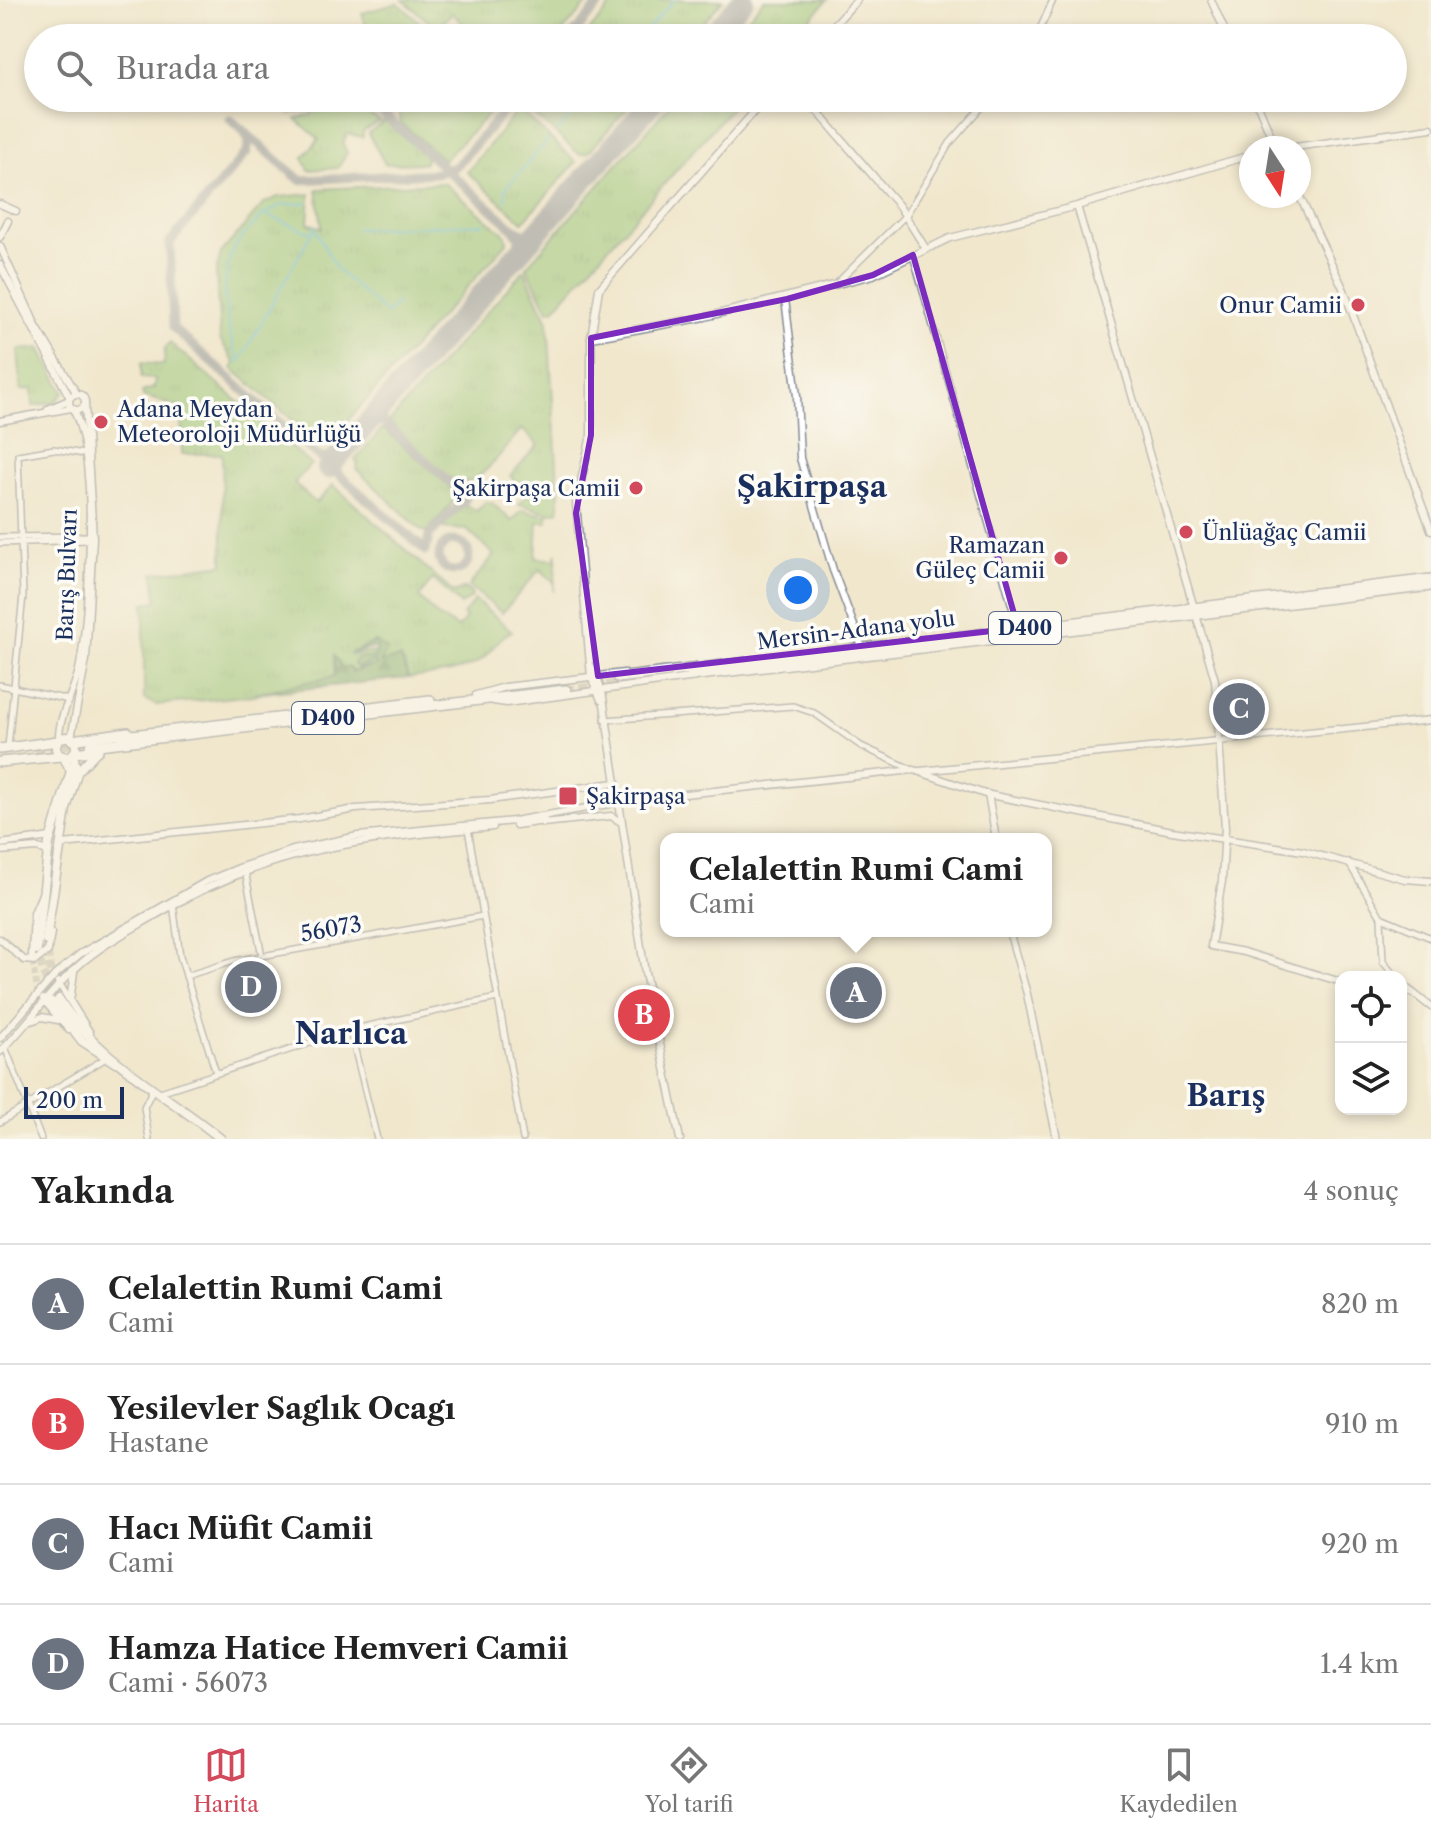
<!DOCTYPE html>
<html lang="tr">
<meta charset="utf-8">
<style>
:root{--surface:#fff;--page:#f2f2f2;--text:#222;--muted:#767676;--line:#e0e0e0;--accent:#d1495b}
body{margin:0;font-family:"Libre Caslon Text",serif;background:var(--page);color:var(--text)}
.controls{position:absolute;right:24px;bottom:24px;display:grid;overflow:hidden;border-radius:16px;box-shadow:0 4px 12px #0003}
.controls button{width:72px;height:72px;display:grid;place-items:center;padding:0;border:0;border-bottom:2px solid var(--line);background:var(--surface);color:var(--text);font:40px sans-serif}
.compass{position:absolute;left:1239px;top:136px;width:72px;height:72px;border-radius:50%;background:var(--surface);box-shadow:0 4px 12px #0003;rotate:168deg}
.scale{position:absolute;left:24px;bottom:20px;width:100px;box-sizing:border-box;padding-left:8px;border:4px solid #1b2f5e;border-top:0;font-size:22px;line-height:28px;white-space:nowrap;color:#1b2f5e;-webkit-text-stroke:6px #fdfcf7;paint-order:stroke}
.you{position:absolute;left:798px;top:590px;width:28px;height:28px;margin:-20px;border:6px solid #fff;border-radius:50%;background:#1a73e8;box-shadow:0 0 0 12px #1a73e833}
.badge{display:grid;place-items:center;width:52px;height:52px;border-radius:50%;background:var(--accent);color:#fff;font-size:26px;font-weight:700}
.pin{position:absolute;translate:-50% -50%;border:4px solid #fff;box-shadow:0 2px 8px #0006}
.popup{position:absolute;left:660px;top:833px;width:392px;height:104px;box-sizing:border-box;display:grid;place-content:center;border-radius:16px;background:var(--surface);filter:drop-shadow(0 2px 6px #0005);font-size:26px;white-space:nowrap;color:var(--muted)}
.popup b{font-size:30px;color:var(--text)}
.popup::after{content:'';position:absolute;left:50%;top:100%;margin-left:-16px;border:16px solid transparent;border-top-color:var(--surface)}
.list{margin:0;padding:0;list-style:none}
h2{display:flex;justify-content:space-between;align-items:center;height:104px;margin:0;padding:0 32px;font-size:34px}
h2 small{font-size:26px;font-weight:400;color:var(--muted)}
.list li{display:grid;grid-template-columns:52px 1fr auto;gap:24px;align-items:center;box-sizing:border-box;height:120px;padding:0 32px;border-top:2px solid var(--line)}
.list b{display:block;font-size:30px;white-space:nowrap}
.list p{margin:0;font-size:26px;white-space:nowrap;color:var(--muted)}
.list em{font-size:26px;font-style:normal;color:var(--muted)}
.icon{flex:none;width:44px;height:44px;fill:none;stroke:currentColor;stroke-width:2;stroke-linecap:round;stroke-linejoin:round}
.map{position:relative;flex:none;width:1431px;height:1139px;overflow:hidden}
.search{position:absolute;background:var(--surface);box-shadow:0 4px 12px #0003;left:24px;right:24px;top:24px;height:88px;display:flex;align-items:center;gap:20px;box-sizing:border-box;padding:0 28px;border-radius:44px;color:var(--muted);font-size:30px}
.sheet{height:584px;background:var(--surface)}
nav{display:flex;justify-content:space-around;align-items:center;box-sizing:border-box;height:112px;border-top:2px solid var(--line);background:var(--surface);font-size:22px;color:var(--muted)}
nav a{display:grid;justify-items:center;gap:4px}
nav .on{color:var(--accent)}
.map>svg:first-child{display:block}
.grass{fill:url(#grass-tufts);stroke:#577a6a;stroke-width:2}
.forest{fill:url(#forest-firs);stroke:#486d62;stroke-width:2}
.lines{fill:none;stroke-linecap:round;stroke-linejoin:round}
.stream{stroke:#55bad3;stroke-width:2}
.taxiway{stroke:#868b96;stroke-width:9}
.runway{stroke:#868b96;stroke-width:22}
.secondary-tunnel{stroke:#c6c2b7;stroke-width:6;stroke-dasharray:6 3;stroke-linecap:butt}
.primary-tunnel{stroke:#c6c2b7;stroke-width:8;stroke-dasharray:8 4;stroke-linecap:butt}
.trunk-tunnel{stroke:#c6c2b7;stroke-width:9;stroke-dasharray:9 4.5;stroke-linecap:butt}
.tertiary-casing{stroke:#868b96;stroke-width:8}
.secondary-casing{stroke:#868b96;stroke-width:9}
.primary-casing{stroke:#868b96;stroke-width:11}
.trunk-casing{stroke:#868b96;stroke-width:12}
.tertiary{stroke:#fff;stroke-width:5}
.secondary{stroke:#fff;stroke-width:6}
.primary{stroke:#fff;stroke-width:8}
.trunk{stroke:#fff;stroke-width:9}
.marked{fill:none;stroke:#7b2cbf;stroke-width:6;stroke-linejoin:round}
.poi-dot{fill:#d1495b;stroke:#fdfcf7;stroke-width:3}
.labels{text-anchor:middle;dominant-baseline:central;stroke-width:7;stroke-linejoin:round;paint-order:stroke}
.shield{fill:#fdfcf7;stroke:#5f6c8c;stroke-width:2}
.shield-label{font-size:20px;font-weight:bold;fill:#1b2f5e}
.poi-label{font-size:22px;fill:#1b2f5e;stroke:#fdfcf7;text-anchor:end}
.street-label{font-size:22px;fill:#1b2f5e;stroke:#fdfcf7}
.district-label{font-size:30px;font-weight:bold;fill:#1b2f5e;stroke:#fdfcf7}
</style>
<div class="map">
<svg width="1431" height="1139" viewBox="0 0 1431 1139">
<defs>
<pattern id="grass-tufts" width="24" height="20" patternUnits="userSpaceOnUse" patternTransform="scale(2)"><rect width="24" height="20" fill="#93c676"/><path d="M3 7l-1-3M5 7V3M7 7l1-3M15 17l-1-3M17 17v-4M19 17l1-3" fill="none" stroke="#7eaa68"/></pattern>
<pattern id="forest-firs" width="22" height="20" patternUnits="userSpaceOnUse" patternTransform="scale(2)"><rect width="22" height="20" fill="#76ab67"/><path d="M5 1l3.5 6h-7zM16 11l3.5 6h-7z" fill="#608c58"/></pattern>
</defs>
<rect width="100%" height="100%" fill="#fdfcf7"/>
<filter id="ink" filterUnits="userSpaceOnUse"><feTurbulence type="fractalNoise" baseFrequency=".0125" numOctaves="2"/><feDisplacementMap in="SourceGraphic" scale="16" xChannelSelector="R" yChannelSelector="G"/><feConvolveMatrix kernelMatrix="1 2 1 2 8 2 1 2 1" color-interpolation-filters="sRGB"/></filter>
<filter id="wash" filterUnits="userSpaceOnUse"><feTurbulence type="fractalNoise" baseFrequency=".006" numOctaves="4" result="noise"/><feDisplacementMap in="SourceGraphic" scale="32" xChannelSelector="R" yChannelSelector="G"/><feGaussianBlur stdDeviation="1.8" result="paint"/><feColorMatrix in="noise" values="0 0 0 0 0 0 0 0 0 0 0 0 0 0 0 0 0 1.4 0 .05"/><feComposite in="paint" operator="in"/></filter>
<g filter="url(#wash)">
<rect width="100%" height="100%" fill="#f1e7cd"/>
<g class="grass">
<path d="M403,0H591L557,38H461L469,29L452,13L435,32V27Z"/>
<path d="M616,0H723L690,38H583Z"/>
<path d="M764,0H827L794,38H730Z"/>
<path d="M398,3L426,28L424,31L432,34L429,38H369L362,13Z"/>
<path d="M395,98H504L444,160L401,123Z"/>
<path d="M529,98H636L588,153L579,154L523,105Z"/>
<path d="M676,98H740L554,309L548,310L526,267Z"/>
<path d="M356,109L380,121L363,131V137L347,134L343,144L347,153L338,168L309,170L303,158L319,139L296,119L312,115V110Z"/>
<path d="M519,109L576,162L523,222L467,172Z"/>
<path d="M383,122H388L426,156L425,163L385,164L368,133Z"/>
<path d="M444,183L506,235L507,243L324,447L232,368L235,364L220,339L216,272L221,253L264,203L278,197L310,194L308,223L322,228L317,189Z"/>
<path d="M524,270L548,321L559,499V511L549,513L519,504L527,494L510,476L538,445L522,429C504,446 479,493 451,481L389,422Z"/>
<path d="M170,343L311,464L294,483L316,503L333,485L454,593L465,588L471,593L472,597L461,605L433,579L419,597L436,615L458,628L466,618L463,615L475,600L512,631C496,638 492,653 478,662C458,673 430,676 408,678L404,663L380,662L386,649L375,642L349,655L378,652L375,658L357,659L364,664L374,661L377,665L359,669L356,673L342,669L334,657L336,676L254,695L156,705L144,699V603L157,601L154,573L223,564L222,454H182L181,408L143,396L142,392L154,388L155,379L141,378V363L164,365L165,348Z"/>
<path d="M40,348L64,392L55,402L33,406L32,389L21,390L18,350Z"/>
<path d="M383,428L459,495L428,531H422L356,469L358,463L355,460Z"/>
<path d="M485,502L492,503L512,521L522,510L548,516V522H538L536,558L555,560L557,553L554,592V582L540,569L502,613L469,586L494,555L467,530L441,528L461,507L468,506L477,511Z"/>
</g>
<path class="forest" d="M375,642L386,649L381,662L401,658L408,678L253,694L335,676L334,656L343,668L349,667L353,672L376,665L374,661L357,668L354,664L357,658H375L377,647L349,654Z"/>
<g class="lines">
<g class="stream">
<path d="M640,38L674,0"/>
<path d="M557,131L587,98"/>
<path d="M506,201L505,189L549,139"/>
<path d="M306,203L282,205L264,214L311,233"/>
<path d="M264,214C255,224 242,235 235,247C217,280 227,330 239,363L316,225"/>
<path d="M356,229L484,224"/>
<path d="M316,230L337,270L387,314L397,302"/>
</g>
<g class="taxiway">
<path d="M570,38L603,0"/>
<path d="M385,98L387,116"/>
<path d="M288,110L353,105L378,110L512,227"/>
<path d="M230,119L300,180L439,173L456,166L516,98"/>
<path d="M242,129L249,141L247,152L170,242L173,328L319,457"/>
<path d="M519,253L523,244L512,227L527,235L537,233"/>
<path d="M382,407L383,422L462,493"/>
<path d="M337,472L334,465L340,454L332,460L319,457L426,551"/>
<circle cx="454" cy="556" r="15"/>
<path d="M426,551L429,535L465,500"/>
</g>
<g class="runway">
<path d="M709,38L743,0"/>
<path d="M328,468L656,98"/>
</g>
</g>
</g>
<g filter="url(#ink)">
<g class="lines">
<path class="secondary-tunnel" d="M31,1011L38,998L32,956"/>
<g class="primary-tunnel">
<path d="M46,940L52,982L59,999"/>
<path d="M37,950L51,999"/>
</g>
<g class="trunk-tunnel">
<path d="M566,690L620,684"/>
<path d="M35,749L82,742"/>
</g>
<defs>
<g id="tertiary">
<path d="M1036,38L1053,0"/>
<path d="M913,255L1018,628"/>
<path d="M837,283L906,215L950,143L990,98"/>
<path d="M0,537L88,536"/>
<path d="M0,543L88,540"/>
<path d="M0,685L69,700"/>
<path d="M605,720L793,706L814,713L861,746L913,770"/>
<path d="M8,747L23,595L18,455L54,449L84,454"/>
<path d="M468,829L523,1139"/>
<path d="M1348,862L1381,917L1431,938"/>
<path d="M245,871L262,956"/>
<path d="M173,904L180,956L216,1073"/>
<path d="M1381,918L1383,962L1396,977"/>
<path d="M186,976L234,961L483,916"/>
<path d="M1401,982L1412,992"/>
<path d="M350,1030L377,1139"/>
<path d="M5,1047L41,1139"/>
<path d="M160,1092L350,1030L497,998"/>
<path d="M0,1122L106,1058"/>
<path d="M149,1139L144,1107L153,1089"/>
</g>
<g id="secondary">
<path d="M1211,0L1228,38"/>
<path d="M822,38L857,0"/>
<path d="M806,98L899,206L926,249"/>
<path d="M1255,98L1276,148"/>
<path d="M1288,148L1431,128"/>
<path d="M1299,195L1344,290L1431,530"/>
<path d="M0,204L16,211"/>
<path d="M1077,206L1215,680L1225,828L1222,881L1211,946L1244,952L1341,982"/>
<path d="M0,237L8,221"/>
<path d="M0,246L36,326L77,394"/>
<path d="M0,265L70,398"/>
<path d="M785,299L797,396L800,458L833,570L862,647"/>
<path d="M591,338L599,289L766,98"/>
<circle cx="77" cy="402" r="8"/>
<path d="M48,409L69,400"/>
<path d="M0,421L71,408"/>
<path d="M592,667L602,691L645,973L680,1139"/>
<path d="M476,695L505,687L624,673"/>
<path d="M601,700L591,677L576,503L591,435V338L705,317L873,275L950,238L1077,206L1251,155"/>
<path d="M493,701L507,703L696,677"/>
<path d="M1335,730L1431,720"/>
<path d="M71,738L86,660L93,538L85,404"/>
<path d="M59,740C58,714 76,690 80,665C90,608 99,458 73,409"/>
<path d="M920,771L1338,729"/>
<path d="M988,794L996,839"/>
<path d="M543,823L611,816L621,822"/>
<path d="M516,825L545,821"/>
<path d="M0,844L51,837"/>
<path d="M63,844L300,819L356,809L490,800L615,783"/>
<path d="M0,851L37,848L49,851"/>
<path d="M1009,931L1027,994L1057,1139"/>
<path d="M0,939L24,960L35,961L48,951L51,933"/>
<path d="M32,956L34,913L43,892"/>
<path d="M58,982L90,1033"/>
<path d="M1401,992H1412L1431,1007"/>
<path d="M43,999L69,1030"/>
<path d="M70,1001L74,972"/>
<path d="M31,1021L42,1017L58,1020"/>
<path d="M0,1038L55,975L80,954L207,881L244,866L293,850L358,836L514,821L637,799L914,770L985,794L1172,831L1303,851L1405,879L1431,881"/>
<path d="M0,1052C28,1025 49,991 78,966C99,947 125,933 149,919C266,848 360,839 493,827"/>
</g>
<g id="primary">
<circle cx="66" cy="747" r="10"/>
<path d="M77,772L98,750"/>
<path d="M46,940L66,809L77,773L73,754"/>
<path d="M37,950L49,843L71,771L63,756"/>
<path d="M59,999C97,1060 167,1094 221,1139"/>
<path d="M52,1002L82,1041L114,1062"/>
</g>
<g id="trunk">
<path d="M691,676L1431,586"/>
<path d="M618,678L1431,579"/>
<path d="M123,736L430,700"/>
<path d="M72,740L128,732"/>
<path d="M90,746L566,690"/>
<path d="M0,749L58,741"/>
<path d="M74,753L98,750"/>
<path d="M0,762L61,756"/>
</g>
</defs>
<use href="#tertiary" class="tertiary-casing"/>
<use href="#secondary" class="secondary-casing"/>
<use href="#primary" class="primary-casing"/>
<use href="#trunk" class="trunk-casing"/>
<use href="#tertiary" class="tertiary"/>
<use href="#secondary" class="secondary"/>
<use href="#primary" class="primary"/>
<use href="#trunk" class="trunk"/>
</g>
</g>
<path d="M0 0H1431V1139H0ZM913,255L1018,628L598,676L576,513L591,435V338L787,299L873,275Z" fill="#f1e7cd" fill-opacity=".55" fill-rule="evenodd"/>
<path class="marked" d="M913,255L1018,628L598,676L576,513L591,435V338L787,299L873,275Z"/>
<g class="poi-dot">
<circle cx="1358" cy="305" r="8"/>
<circle cx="101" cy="422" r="8"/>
<circle cx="636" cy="488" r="8"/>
<circle cx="1186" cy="532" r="8"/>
<circle cx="1061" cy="558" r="8"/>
<rect x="558" y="786" width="20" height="20" rx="4"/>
</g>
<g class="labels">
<g class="shield">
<rect x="989" y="612" width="72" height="32" rx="6"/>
<rect x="292" y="702" width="72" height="32" rx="6"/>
</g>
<g class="shield-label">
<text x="1025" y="628">D400</text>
<text x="328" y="718">D400</text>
</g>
<g class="poi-label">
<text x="1342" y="305">Onur Camii</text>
<text x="117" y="409" text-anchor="start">Adana Meydan<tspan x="117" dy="25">Meteoroloji Müdürlüğü</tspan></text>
<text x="620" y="488">Şakirpaşa Camii</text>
<text x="1202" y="532" text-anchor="start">Ünlüağaç Camii</text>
<text x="1045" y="545">Ramazan<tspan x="1045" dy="25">Güleç Camii</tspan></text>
<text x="586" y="796" text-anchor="start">Şakirpaşa</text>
</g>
<g class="street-label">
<text transform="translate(67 575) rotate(-88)">Barış Bulvarı</text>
<text transform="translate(856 630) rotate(-7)">Mersin-Adana yolu</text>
<text transform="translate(331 929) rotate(-10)">56073</text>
</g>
<g class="district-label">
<text x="812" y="486">Şakirpaşa</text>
<text x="351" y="1033">Narlıca</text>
<text x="1226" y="1095">Barış</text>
</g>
</g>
</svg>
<div class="controls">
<button><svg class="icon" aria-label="locate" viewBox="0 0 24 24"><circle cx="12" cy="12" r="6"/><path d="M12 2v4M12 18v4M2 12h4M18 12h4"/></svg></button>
<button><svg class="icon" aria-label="layers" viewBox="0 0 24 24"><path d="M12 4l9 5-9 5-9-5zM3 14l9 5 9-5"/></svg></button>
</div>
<svg class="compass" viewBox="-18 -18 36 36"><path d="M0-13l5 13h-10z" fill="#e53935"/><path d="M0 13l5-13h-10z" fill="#767676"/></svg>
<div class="scale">200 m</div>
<div class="you"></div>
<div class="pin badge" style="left:856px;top:993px;background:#6b7280">A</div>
<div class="popup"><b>Celalettin Rumi Cami</b>Cami</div>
<div class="pin badge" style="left:644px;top:1015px;background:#e0444e">B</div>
<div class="pin badge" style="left:1239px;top:709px;background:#6b7280">C</div>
<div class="pin badge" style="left:251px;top:987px;background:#6b7280">D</div>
<div class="search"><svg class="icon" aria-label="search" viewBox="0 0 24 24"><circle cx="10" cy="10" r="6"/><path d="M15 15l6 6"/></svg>Burada ara</div>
</div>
<section class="sheet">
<h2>Yakında<small>4 sonuç</small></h2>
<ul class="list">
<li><span class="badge" style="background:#6b7280">A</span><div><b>Celalettin Rumi Cami</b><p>Cami</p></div><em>820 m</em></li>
<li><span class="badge" style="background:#e0444e">B</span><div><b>Yesilevler Saglık Ocagı</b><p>Hastane</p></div><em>910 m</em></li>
<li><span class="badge" style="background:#6b7280">C</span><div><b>Hacı Müfit Camii</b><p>Cami</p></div><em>920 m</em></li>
<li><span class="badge" style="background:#6b7280">D</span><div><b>Hamza Hatice Hemveri Camii</b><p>Cami · 56073</p></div><em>1.4 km</em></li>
</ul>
</section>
<nav>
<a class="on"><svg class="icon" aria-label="map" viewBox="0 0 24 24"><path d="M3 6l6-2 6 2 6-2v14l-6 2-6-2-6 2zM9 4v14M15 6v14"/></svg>Harita</a>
<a><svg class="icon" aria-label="directions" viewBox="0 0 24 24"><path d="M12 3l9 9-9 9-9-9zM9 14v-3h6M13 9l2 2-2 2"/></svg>Yol tarifi</a>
<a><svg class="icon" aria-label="saved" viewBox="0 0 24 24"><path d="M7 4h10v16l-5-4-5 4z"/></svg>Kaydedilen</a>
</nav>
